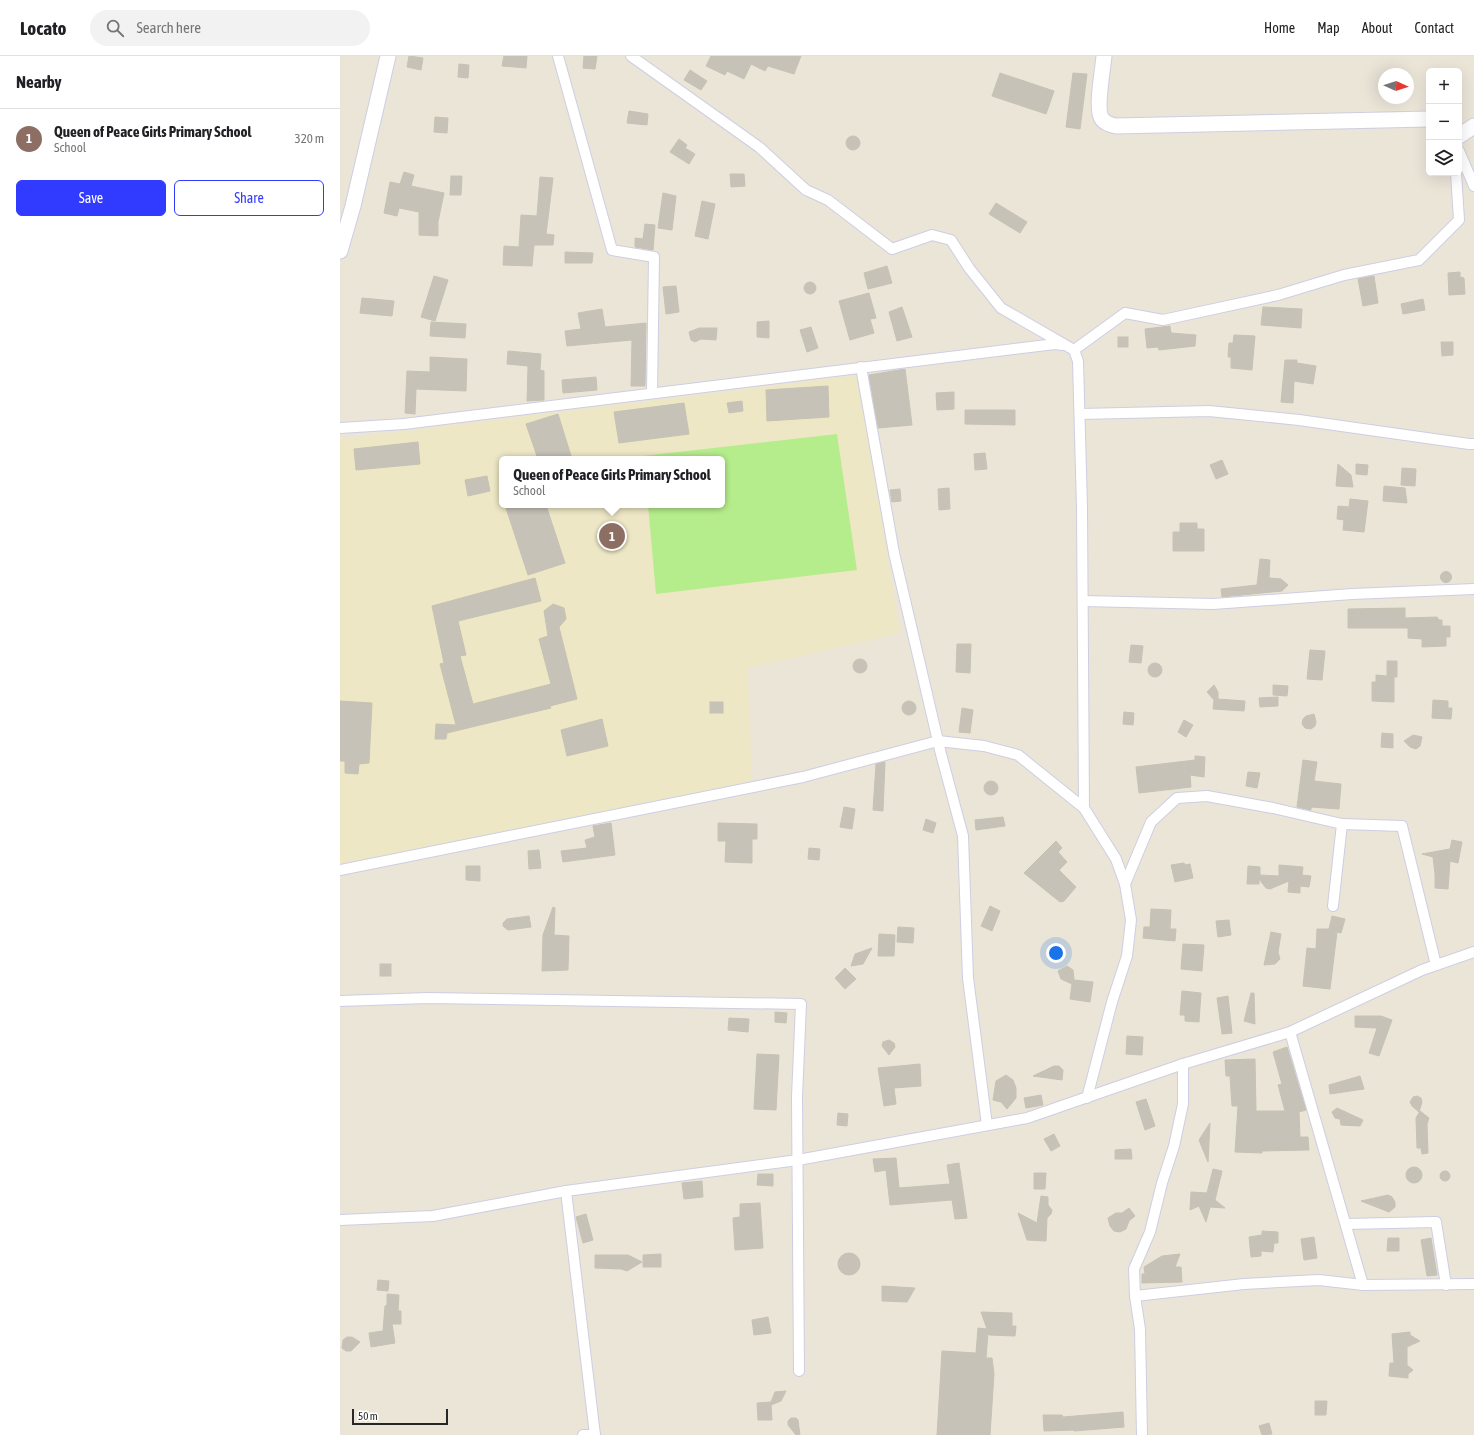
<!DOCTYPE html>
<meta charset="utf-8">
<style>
:root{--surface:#fff;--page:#f2f2f2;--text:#202124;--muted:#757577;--line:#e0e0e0;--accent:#313aff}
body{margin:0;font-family:"Asap Condensed",sans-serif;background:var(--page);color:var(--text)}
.controls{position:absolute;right:12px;top:12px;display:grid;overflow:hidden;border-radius:6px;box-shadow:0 4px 16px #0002}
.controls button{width:36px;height:36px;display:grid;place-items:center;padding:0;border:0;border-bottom:1px solid var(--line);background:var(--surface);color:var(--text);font:20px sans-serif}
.compass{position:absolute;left:1038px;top:12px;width:36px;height:36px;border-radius:50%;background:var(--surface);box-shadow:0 4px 16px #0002;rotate:93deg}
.scale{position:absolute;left:12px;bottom:10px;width:96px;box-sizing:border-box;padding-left:4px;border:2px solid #272727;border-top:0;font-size:11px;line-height:14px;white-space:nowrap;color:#272727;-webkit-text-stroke:3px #fff;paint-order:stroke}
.you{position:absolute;left:716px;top:897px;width:14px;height:14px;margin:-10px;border:3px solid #fff;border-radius:50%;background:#1a73e8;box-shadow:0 0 0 6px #1a73e833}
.badge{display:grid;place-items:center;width:26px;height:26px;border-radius:50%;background:var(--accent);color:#fff;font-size:13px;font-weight:700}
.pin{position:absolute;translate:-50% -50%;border:2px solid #fff;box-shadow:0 1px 4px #0006}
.popup{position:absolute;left:159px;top:400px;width:226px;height:52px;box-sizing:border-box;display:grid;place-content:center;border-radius:6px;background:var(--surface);filter:drop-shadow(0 1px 3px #0005);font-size:13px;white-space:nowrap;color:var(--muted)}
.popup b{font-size:15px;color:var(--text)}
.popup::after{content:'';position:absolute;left:50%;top:100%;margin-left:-8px;border:8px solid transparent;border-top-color:var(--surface)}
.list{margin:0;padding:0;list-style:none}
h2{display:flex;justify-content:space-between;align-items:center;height:52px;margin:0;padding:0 16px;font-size:17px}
h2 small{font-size:13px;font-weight:400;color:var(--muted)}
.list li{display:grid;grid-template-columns:26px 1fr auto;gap:12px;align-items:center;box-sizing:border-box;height:60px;padding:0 16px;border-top:1px solid var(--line)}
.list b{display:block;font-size:15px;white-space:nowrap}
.list p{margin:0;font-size:13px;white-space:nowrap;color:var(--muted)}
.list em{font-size:13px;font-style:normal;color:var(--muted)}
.actions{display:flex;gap:8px;padding:12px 16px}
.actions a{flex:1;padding:9px 0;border:1px solid var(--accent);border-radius:6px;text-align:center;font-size:14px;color:var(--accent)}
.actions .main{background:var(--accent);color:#fff}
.icon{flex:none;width:22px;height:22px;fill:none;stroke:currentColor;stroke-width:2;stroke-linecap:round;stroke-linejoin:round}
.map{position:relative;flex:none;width:1134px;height:1379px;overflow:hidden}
header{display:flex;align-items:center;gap:24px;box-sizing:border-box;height:56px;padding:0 20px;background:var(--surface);border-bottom:1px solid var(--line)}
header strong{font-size:19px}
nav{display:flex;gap:22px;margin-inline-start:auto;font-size:14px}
.search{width:280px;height:36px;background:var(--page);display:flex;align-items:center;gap:10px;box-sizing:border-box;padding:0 14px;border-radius:22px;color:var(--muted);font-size:15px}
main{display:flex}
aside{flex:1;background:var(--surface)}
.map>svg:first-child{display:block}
.education{fill:#eee7c6;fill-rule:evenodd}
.pitch{fill:#b6ed8c}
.building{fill:#c6c2b8;stroke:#c6c2b2}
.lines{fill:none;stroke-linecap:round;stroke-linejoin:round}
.street-casing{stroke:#cdcee2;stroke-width:12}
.secondary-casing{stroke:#cdcee2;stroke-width:17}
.street{stroke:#fff;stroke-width:10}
.secondary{stroke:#fff;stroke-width:15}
</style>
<header>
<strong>Locato</strong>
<div class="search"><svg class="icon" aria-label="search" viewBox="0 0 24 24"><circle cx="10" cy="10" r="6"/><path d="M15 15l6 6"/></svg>Search here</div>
<nav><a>Home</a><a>Map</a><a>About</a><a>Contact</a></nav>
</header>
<main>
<aside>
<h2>Nearby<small></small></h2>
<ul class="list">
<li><span class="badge" style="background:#8d6e63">1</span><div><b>Queen of Peace Girls Primary School</b><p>School</p></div><em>320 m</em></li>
</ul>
<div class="actions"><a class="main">Save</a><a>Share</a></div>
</aside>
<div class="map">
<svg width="1134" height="1379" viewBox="0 0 1134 1379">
<rect width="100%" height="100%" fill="#ebe5d8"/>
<path class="education" d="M519,319L560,577L408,612L412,726L0,809V383ZM162,403H382V449H162Z"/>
<path class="pitch" d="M497,378L517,514L316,538L308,449H382V403H303V400Z"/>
<g class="building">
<path d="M69,0L83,2L81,14L67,11Z"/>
<path d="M164,0H187L186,12L162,10Z"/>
<path d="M244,0H257L255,13L243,12Z"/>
<path d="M371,0H461L454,18L428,10L425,15L411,8L404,23L387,15L385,19L366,10Z"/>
<path d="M119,8L129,9L128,22L118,21Z"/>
<path d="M350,14L367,25L361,34L344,24Z"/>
<path d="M660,17L714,35L706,58L652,40Z"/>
<path d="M733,17L747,18L740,73L726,71Z"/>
<path d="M289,55L308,58L307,69L287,67Z"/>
<path d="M95,61L108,62L107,77L94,76Z"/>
<circle cx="513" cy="87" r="7"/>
<path d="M339,83L347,89L345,92L355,98L349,108L330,96Z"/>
<path d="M64,116L74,119L71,130L104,137L98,166V180L79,179V156L59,152L57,160L44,157L50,126L60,128Z"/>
<path d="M390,118H404L405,130L391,131Z"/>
<path d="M111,120H122L121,139H110Z"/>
<path d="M200,121L213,122L206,178L214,179L213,189H194L192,210L163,209L164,190L179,191L181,159L197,160Z"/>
<path d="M323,137L336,140L332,174L318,172Z"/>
<path d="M362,145L375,148L368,183L355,180Z"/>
<path d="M656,147L687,166L680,177L649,158Z"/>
<path d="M305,168L315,169L313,194L295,191V182L303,183Z"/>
<path d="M225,196L253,197L252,207H225Z"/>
<path d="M547,210L552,227L528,233L524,217Z"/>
<path d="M1120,216V221L1124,222L1125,238L1109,239L1108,217Z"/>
<path d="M94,220L108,224L95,265L81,261Z"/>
<path d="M1034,220L1038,247L1023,250L1018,223Z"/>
<circle cx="470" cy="232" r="6"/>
<path d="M336,230L339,256L326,258L323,231Z"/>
<path d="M529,237L536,262L530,263L534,277L510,284L499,245Z"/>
<path d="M22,242L54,245L52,260L20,257Z"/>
<path d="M1083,243L1085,254L1063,258L1061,248Z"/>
<path d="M562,251L572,281L557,285L549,256Z"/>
<path d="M923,251L962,253L961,272L921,269Z"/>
<path d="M262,253L265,271L306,267L305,330H291L292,284L227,290L225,275L241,273L238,257Z"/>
<path d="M429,265V282L417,281V266Z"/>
<path d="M91,266L126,268L125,282L90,280Z"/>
<path d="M830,270L831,277L856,279L855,290L819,294L818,291L807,292L805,273Z"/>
<path d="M471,271L478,292L467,296L460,274Z"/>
<path d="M359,272H377L376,284L361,283L355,286L351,284L349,276Z"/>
<path d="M894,279L915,280L912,314L891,312V301H888L889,287H893Z"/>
<rect x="778" y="281" width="10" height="10"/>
<path d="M1101,286H1113V299L1102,300Z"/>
<path d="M168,295L201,298L200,314L204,315V344L187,345L188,310L167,308Z"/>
<path d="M90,301L127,303L126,335L76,333L75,358L65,357L67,315L90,316Z"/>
<path d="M945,304H957V307L976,310L973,328L954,325L953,347L941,346Z"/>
<path d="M565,313L572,369L538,372L529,319Z"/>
<path d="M256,321L257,334L223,337L222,324Z"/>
<path d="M488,330L489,361L427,365L426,334Z"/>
<path d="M614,336V353L597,354L596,337Z"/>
<path d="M402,345L403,355L389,357L387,347Z"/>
<path d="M344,347L349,378L279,387L274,356Z"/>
<path d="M625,354H675V369L625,368Z"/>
<path d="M218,358L232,403H198L186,368Z"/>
<path d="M78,386L80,408L16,414L14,393Z"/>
<path d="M645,397L647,413L635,414L634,398Z"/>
<path d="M882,404L888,418L876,423L870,409Z"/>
<path d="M998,408L1011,419L1013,431L996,430Z"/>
<path d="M1016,408L1028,409L1027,419L1016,418Z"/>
<path d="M1062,412L1076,413L1075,430L1061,429Z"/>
<path d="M147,420L150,435L128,440L125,424Z"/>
<path d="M1044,430L1065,432L1067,447L1043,445Z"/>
<path d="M609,432L610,453L599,454L598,433Z"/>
<path d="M560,433L561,445L552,446L550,434Z"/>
<path d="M1010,443L1028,445L1024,476L1003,474L1004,464L997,463L998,450L1009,451Z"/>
<path d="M165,449H206L225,507L188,519Z"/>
<path d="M840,467H857V473H864V495H833V476H840Z"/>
<path d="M920,503L930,504L929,522L941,523L948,529L942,535L882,541L881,533L917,529Z"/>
<circle cx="1106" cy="521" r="5.5"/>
<path d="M195,522L201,545L118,565L126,599L120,600L133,648L211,628L199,583L208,580L204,555L213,548L224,552L226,563L219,571L237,643L210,650L211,652L107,677L106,683H95L96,668L116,669L100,608L104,607L92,550Z"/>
<path d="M1065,552V562L1097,561L1099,564H1102V570H1110V581H1106V590L1082,591V583L1068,582V572H1008V553Z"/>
<path d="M617,588H631L630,617L616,616Z"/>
<path d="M791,589L803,590L801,607L789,606Z"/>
<path d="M970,594L985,595L982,624L967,623Z"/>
<circle cx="520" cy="610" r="7"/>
<path d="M1047,605H1057V621H1054V646L1032,645V626H1036V619L1047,620Z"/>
<circle cx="815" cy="614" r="7"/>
<path d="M874,629L878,636V643L905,645L904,655L873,653L874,644L867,636Z"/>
<path d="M933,629L948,630L947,640L933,639Z"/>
<path d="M938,641V650L920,651L919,642Z"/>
<path d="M1093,644L1108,645V652H1112L1111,663L1092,662Z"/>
<path d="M0,645L32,647L29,707L19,708L18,718L5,717V705H0Z"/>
<circle cx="569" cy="652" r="7"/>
<rect x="370" y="646" width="13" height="11"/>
<path d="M622,652L633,654L630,677L619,676Z"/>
<path d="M784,656L794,657L793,669L783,668Z"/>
<path d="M974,658L976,666L975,670L971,673L965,672L962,668L963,663L966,660Z"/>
<path d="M262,663L268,690L227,700L221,674Z"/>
<path d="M844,664L853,669L846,681L838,676Z"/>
<path d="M1042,677L1053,678V692L1041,691Z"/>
<path d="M1073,679L1082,681L1080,690L1076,693L1070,691L1064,685Z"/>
<path d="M855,700L865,701L864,721L850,719L851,731L799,737L796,711L855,704Z"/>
<path d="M963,704L977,706L974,725L1001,728L999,753L971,751V754L957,751Z"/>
<path d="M545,706L543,755L533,754L536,708Z"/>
<path d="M908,716L920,717L917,732L906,730Z"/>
<circle cx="651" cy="732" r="7"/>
<path d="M504,751L515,753L512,773L500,771Z"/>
<path d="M663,761L665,770L636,774L635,764Z"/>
<path d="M586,763L596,767L593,777L583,774Z"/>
<path d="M271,767L275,799L223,806L221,795L247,792L245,784L255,781L253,770Z"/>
<path d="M378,767L417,768V783H412V807L385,806L386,785H378Z"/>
<path d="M1112,784L1122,786L1118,807L1110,805L1108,833L1095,832V818L1093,801L1082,798L1110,793Z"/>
<path d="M716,785L722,792L718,796L727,806L719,814L736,831L724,845L720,846L684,817Z"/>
<path d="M469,792L480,793L479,804L468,803Z"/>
<path d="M199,794L201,812L189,813L188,795Z"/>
<path d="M844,807L845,809L850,808L853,822L835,826L831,809Z"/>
<path d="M939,809L963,811L962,819L971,820L969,831L960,830V837L948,836L949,825L930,833L926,832L919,823V828H907L908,810L920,811V819L939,820Z"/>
<path d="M126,810H140V825L126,824Z"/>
<path d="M650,850L660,855L652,875L641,870Z"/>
<path d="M213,851L215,852L214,879L229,880L228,914L202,915L203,879Z"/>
<path d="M811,853L831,854L830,873H836L835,885L803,882L804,871H810Z"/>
<path d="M189,860L191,871L168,874L163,870V867L167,863Z"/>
<path d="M992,860L1005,863L1001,877L997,876L990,933L963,930L967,892L976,893L977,873H989Z"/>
<path d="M889,864L891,879L878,881L876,865Z"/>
<path d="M558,871L574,872L573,887L557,886Z"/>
<path d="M931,876L941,878L938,896L940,903L935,908L924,909Z"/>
<path d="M539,878L555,879L554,900H538Z"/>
<path d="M843,888L864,889L862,915L841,913Z"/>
<path d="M532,892L523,908L511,910L515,898Z"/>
<rect x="40" y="908" width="11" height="12"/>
<path d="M727,910L733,914L734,924L753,926L750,946L730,943L732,928L721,923L718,915Z"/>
<path d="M505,912L516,923L505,933L495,922Z"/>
<path d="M842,935L861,937L859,966L845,965V959H840Z"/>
<path d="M911,937H914L915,968L904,965Z"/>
<path d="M888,940L892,977L882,978L877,942Z"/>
<path d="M435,956L447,957L446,967L435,966Z"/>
<path d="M1015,960H1041L1052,964L1039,1000L1029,997L1037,972L1015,971Z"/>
<path d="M389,962L409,963L408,976L388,974Z"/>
<path d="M787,980L803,981L802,999L786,998Z"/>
<path d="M549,984L554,987L555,991L549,999L542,990L543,986Z"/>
<path d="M947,991L966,1054L959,1056L960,1081H968L969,1094L922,1095V1097L895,1096L898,1050H892L890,1020H886L885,1004L915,1003L916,1055H945L938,1029L942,1028L933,996Z"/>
<path d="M417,998L439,999L436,1054L414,1053Z"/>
<path d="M580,1008L581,1030L554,1032L556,1048L544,1050L538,1012Z"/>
<path d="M714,1010H719L723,1014L722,1024L693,1020Z"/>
<path d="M666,1019L673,1024L676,1032V1042L667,1053L661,1046L653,1044L656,1025Z"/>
<path d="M1020,1020L1024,1033L990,1038L989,1029Z"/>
<path d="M701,1039L703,1049L686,1052L684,1042Z"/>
<path d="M1077,1040L1081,1042L1082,1046L1079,1056L1072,1050L1070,1046L1073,1041Z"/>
<path d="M806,1043L815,1070L805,1074L796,1046Z"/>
<path d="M997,1052L1023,1064L1020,1070L1001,1069L1000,1063L995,1062L992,1056Z"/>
<path d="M1080,1055L1089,1062L1087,1068L1088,1097L1082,1098L1081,1092H1077L1076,1062Z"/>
<path d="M498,1057L508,1058L507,1070L497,1069Z"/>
<path d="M870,1067L868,1106L859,1084Z"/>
<path d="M714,1078L720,1090L711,1095L704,1083Z"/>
<path d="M791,1093L792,1103H775V1094Z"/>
<path d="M556,1102L559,1132L610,1128L607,1109L619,1107L627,1162L615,1163L612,1144L550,1149L546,1114L535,1116L533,1103Z"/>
<circle cx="1074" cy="1119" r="8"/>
<path d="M873,1113L882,1115L875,1144L885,1152L870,1151L866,1166L859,1150L850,1154L851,1136L867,1137Z"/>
<circle cx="1105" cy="1120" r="5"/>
<path d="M694,1117H706L705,1133H694Z"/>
<path d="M418,1118H433V1130L417,1129Z"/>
<path d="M362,1125L363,1141L344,1143L342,1127Z"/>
<path d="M1048,1139L1052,1141L1055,1146V1151L1049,1156L1021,1145Z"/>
<path d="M701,1140L708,1141V1149L712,1154L711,1158L707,1162L706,1185L687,1184L678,1157L697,1167Z"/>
<path d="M420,1147L423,1192L395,1194L393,1162L400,1161V1148Z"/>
<path d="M789,1152L795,1160L789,1165L786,1173L780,1176L774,1175L770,1170L768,1162L776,1157H782Z"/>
<path d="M246,1158L253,1184L243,1187L236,1161Z"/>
<path d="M922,1175L938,1176V1187H934L933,1196L921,1195V1200L911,1201L909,1181L922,1179Z"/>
<path d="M974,1181L977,1202L964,1204L961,1183Z"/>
<path d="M1048,1182H1059V1195H1047Z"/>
<path d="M1091,1182L1097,1219L1087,1220L1081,1184Z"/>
<circle cx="509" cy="1208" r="11"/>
<path d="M321,1198V1211H303V1199Z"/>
<path d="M840,1198L835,1211H841L842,1226L802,1227V1218H805L804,1211L822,1200Z"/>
<path d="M255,1199H288L302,1206L287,1215L281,1213L255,1212Z"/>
<path d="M38,1224L49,1225L48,1235L37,1234Z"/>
<path d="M542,1230L575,1232L567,1246L542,1245Z"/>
<path d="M47,1238L59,1239L58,1255H61V1268H52L55,1287L31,1291L29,1277L43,1275L45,1250L47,1249Z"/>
<path d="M641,1256L672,1257V1270H676L675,1280L649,1279L648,1276L646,1302H652L654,1318L650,1379H597L602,1295L636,1297L638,1272L647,1273Z"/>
<path d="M428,1261L431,1277L414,1279L412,1264Z"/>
<path d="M1070,1276V1279L1080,1285L1067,1291V1309L1073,1314L1068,1318V1322L1049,1320L1050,1307H1054L1052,1278Z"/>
<path d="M7,1281H12L20,1286L11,1295H6L2,1292L3,1284Z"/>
<path d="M446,1335L441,1345L431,1349L432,1364H418L417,1347L431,1346L435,1336Z"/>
<path d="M975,1345H987L986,1359H975Z"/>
<path d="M783,1356L784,1371L734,1375V1374L704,1375L703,1359H722L723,1361Z"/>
<path d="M451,1362H456L458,1364L460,1379H456L448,1369V1365Z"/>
<path d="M929,1367L932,1378L922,1379L919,1370Z"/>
</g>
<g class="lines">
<defs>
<g id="street">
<path d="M218,0L272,194L314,201L312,337"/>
<path d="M291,0L419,91L466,134L488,144L552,193L592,179L611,184L629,212L661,252L734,294L738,305L742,452L744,752"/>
<path d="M1119,95L1134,130"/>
<path d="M734,294L785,257L823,264L938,239L1004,219L1079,204L1119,164L1116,117"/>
<path d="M521,311L554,497L601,698L623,780L628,922L647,1069"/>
<path d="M740,358L869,355L959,364L1129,388H1134"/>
<path d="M0,372L64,368L715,288L722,289"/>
<path d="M743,545L873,548L1012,538L1134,533"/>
<path d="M1002,768L1062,770L1096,909"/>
<path d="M0,814L463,721L598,685L644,690L678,699L744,752L776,803L785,828L791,864L787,900L772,946L747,1042"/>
<path d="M785,828L811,766L837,742L867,740L933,752L1002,768L993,850"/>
<path d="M0,945L88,942L461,948L457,1041L459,1315"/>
<path d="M950,976L1023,1229"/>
<path d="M226,1135L255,1379"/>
<path d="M0,1164L93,1160L226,1135L458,1104L687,1062L843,1008L950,976L1082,914L1134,896"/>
<path d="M1006,1168L1096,1166L1106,1229"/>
<path d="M795,1240L904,1228L979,1224L1023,1229L1134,1228"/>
<path d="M243,1379H255"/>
<path d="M802,1379L800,1273L795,1240L794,1213L810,1176L822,1127L834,1090L843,1048V1008"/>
</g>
<g id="secondary">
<path d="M764,0C763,13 755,54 762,63C765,67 771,69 776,70L1089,63"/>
<path d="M1119,80L1134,70"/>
<path d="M0,195L13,150L48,0"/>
</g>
</defs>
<use href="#street" class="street-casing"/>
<use href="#secondary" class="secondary-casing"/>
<use href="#street" class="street"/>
<use href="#secondary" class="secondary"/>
</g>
</svg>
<div class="controls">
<button>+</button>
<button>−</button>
<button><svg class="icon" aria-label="layers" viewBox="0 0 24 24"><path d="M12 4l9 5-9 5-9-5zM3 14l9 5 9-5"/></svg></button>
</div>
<svg class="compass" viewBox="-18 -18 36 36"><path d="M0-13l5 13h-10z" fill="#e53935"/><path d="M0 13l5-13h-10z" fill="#757577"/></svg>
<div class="scale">50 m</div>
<div class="you"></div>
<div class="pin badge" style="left:272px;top:480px;background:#8d6e63">1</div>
<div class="popup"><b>Queen of Peace Girls Primary School</b>School</div>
</div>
</main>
